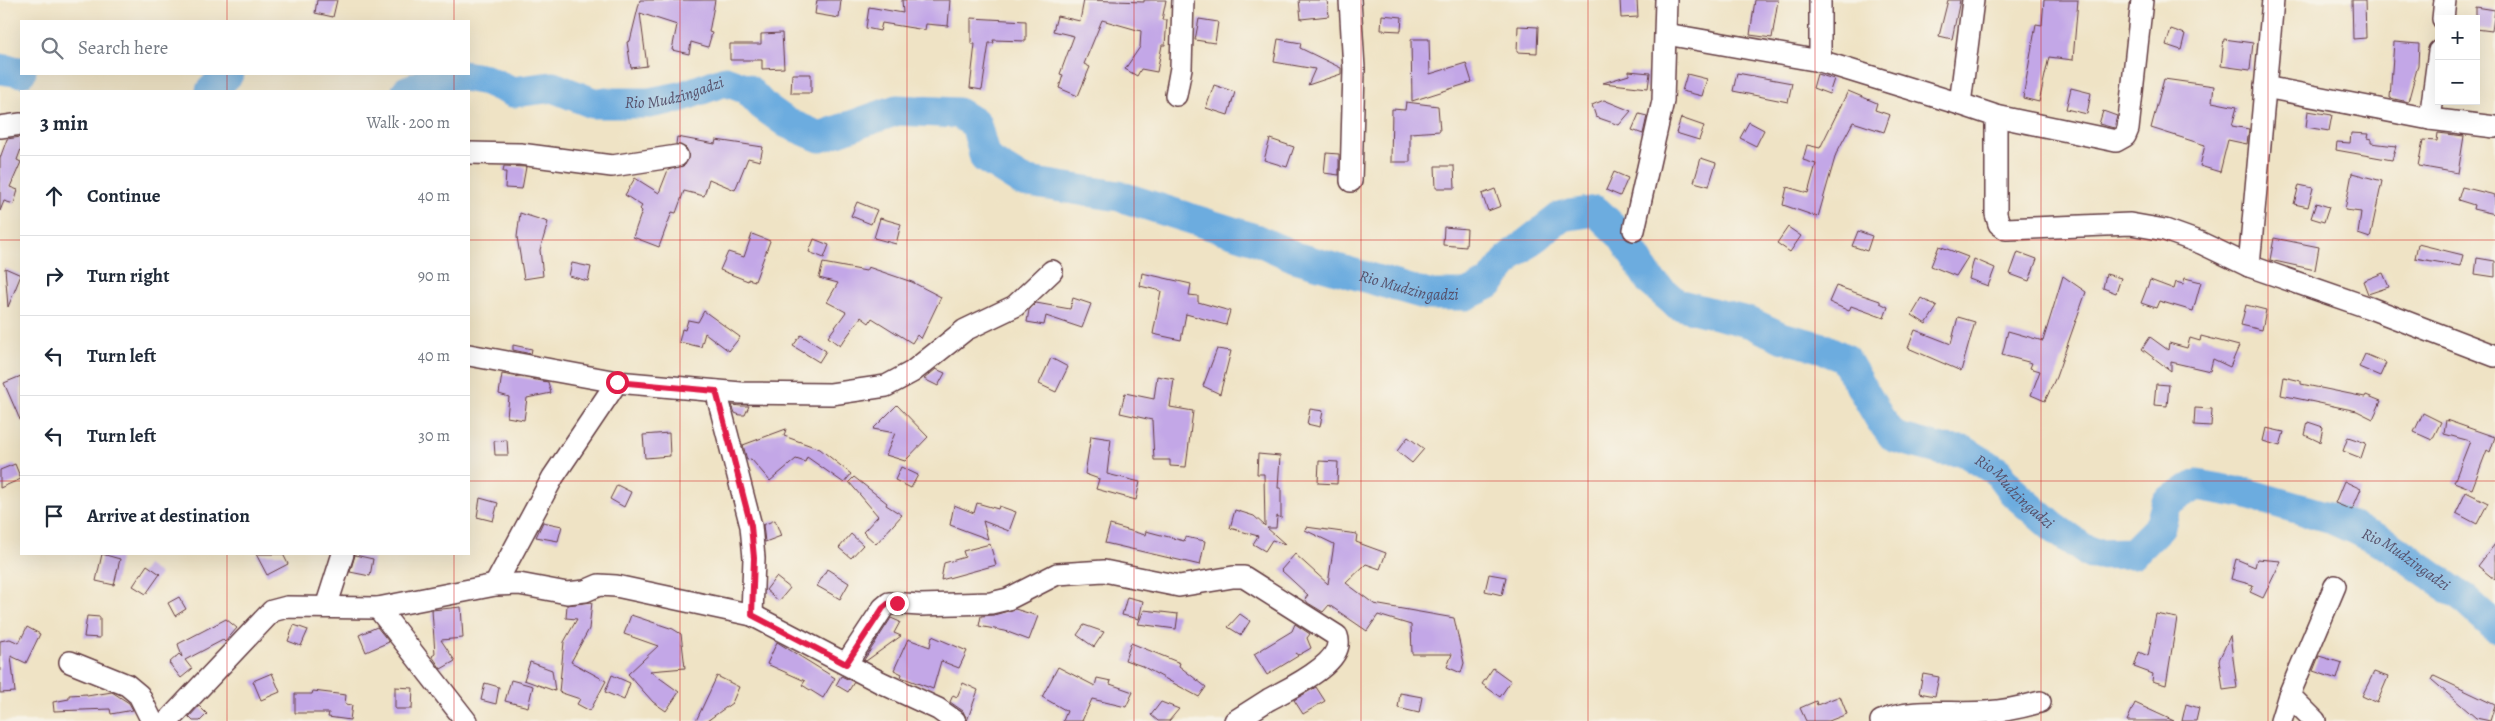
<!DOCTYPE html>
<meta charset="utf-8">
<style>
:root{--surface:#fff;--page:#f6f6f7;--text:#1f2937;--muted:#747a83;--line:#e0e1e3}
body{margin:0;font-family:Alegreya,serif;background:var(--page);color:var(--text)}
.controls{position:absolute;right:15px;top:15px;display:grid;overflow:hidden;border-radius:0px;box-shadow:0 5px 20px #0002}
.controls button{width:45px;height:45px;display:grid;place-items:center;padding:0;border:0;border-bottom:1px solid var(--line);background:var(--surface);color:var(--text);font:25px sans-serif}
.stop{position:absolute;width:15px;height:15px;margin:-11px;border:4px solid #e11d48;border-radius:50%;background:#fff}
.stop.end{background:#e11d48;border-color:#fff;box-shadow:0 1px 5px #0008}
.list{margin:0;padding:0;list-style:none}
h2{display:flex;justify-content:space-between;align-items:center;height:65px;margin:0;padding:0 20px;font-size:21px}
h2 small{font-size:16px;font-weight:400;color:var(--muted)}
.list li{display:grid;grid-template-columns:32px 1fr auto;gap:15px;align-items:center;box-sizing:border-box;height:80px;padding:0 20px;border-top:1px solid var(--line)}
.list b{display:block;font-size:19px;white-space:nowrap}
.list em{font-size:16px;font-style:normal;color:var(--muted)}
.icon{flex:none;width:28px;height:28px;fill:none;stroke:currentColor;stroke-width:2;stroke-linecap:round;stroke-linejoin:round}
.map{position:relative;flex:none;width:2495px;height:721px;overflow:hidden}
.search{position:absolute;background:var(--surface);box-shadow:0 5px 20px #0002;left:20px;top:20px;width:450px;height:55px;display:flex;align-items:center;gap:12px;box-sizing:border-box;padding:0 18px;border-radius:0px;color:var(--muted);font-size:19px}
.panel{position:absolute;background:var(--surface);box-shadow:0 5px 20px #0002;left:20px;top:90px;width:450px;height:465px;border-radius:0px}
.map>svg:first-child{display:block}
.lines{fill:none;stroke-linecap:round;stroke-linejoin:round}
.river{stroke:#6cacdf;stroke-width:31}
.building{fill:#c3a7e7}
.minor-casing{stroke:#633c42;stroke-width:24}
.minor{stroke:#fff;stroke-width:21}
.route{stroke:#e11d48;stroke-width:6}
.grid{fill:none;stroke:#d62828;stroke-width:1;stroke-opacity:0.55}
.labels{text-anchor:middle;dominant-baseline:central;stroke-width:4;stroke-linejoin:round;paint-order:stroke}
.water-label{font-size:16px;font-style:italic;fill:#56506a;stroke:#f7f3e8}
</style>
<div class="map">
<svg width="2495" height="721" viewBox="0 0 2495 721">
<rect width="100%" height="100%" fill="#f7f3e8"/>
<filter id="ink" filterUnits="userSpaceOnUse"><feTurbulence type="fractalNoise" baseFrequency=".02" numOctaves="2"/><feDisplacementMap in="SourceGraphic" scale="10" xChannelSelector="R" yChannelSelector="G"/><feConvolveMatrix kernelMatrix="1 2 1 2 8 2 1 2 1" color-interpolation-filters="sRGB"/></filter>
<filter id="wash" filterUnits="userSpaceOnUse"><feTurbulence type="fractalNoise" baseFrequency=".0096" numOctaves="4" result="noise"/><feDisplacementMap in="SourceGraphic" scale="20" xChannelSelector="R" yChannelSelector="G"/><feGaussianBlur stdDeviation="1.12" result="paint"/><feColorMatrix in="noise" values="0 0 0 0 0 0 0 0 0 0 0 0 0 0 0 0 0 1.4 0 .05"/><feComposite in="paint" operator="in"/></filter>
<g filter="url(#wash)">
<rect width="100%" height="100%" fill="#efe3c5"/>
<g class="lines">
<g class="river">
<path d="M0,69L21,72"/>
<path d="M211,91L228,74"/>
<path id="s1" d="M407,91L453,74L486,80L513,92L553,87L593,103H649L680,97L725,81L747,89L762,105L787,123L820,137L897,110L958,113L976,124L985,158L1022,181L1119,196L1255,239L1295,257L1428,295H1466L1489,284L1511,256L1562,216L1596,211L1622,236L1651,282L1677,304L1751,323L1781,337L1823,348L1845,359L1880,419L1894,437L1942,450L1964,451L1998,472L2013,492L2053,527L2091,554L2133,553L2160,526L2167,502L2197,485L2248,494L2328,517L2388,544L2467,601L2495,627"/>
</g>
</g>
<g id="blocks">
<g class="building">
<path d="M317,0H337L333,17L315,13Z"/>
<path d="M640,0H715L709,32L712,33L708,47L691,42L689,54L672,50L677,25L640,13L647,66L631,68L627,42L630,41Z"/>
<path d="M817,0H841L839,18L815,14Z"/>
<path d="M902,0H950L948,26L926,24L925,30L882,23L880,31L866,28L869,7L903,13Z"/>
<path d="M1084,0L1144,2V0H1166L1162,20H1167L1165,45H1162L1157,72L1141,69L1137,76L1125,69L1140,47L1141,31L1102,20L1084,64L1090,67L1078,96L1059,88L1063,75L1060,74L1074,36L1053,31L1057,16L1080,21Z"/>
<path d="M1299,0H1327L1329,16L1301,19Z"/>
<path d="M1620,0H1637L1638,17L1621,18Z"/>
<path d="M1755,0H1778L1772,38L1750,35Z"/>
<path d="M1948,0H1960L1952,39L1939,36Z"/>
<path d="M2044,0H2078L2073,60L2049,57L2039,102L2023,98L2036,24L2042,25Z"/>
<path d="M2352,0H2365L2366,38L2353,39Z"/>
<path d="M2476,7L2495,10L2492,31L2476,29Z"/>
<path d="M1382,15L1402,17L1401,31L1381,30Z"/>
<path d="M971,18L1026,21V41L993,40L994,43H989L982,90L970,88L975,44H971Z"/>
<path d="M1199,19L1218,22L1215,43L1195,40Z"/>
<path d="M1518,26L1538,27L1537,53L1517,52Z"/>
<path d="M2171,29L2185,34L2181,50L2166,45Z"/>
<path d="M782,33L784,68L762,69V60H730V44H761V34Z"/>
<path d="M1278,39L1301,43L1300,48L1341,68V74L1308,85L1315,69L1274,62Z"/>
<path d="M1411,39H1429L1430,74L1466,63L1472,82L1412,101Z"/>
<path d="M2224,39L2253,43L2250,70L2221,66Z"/>
<path d="M2394,42L2419,44L2418,65L2408,102L2390,98Z"/>
<path d="M1629,71L1650,73L1648,88L1603,83L1629,75Z"/>
<path d="M1737,73L1792,83L1788,102L1733,91Z"/>
<path d="M792,74H811V93H791Z"/>
<path d="M1687,74L1707,79L1702,96L1682,91Z"/>
<path d="M1817,74L1834,79L1829,94L1813,88Z"/>
<path d="M2164,79L2214,86L2212,102L2237,107L2232,126L2249,129L2247,144L2228,140L2220,172L2200,166L2205,145L2151,128Z"/>
<path d="M1214,85L1235,92L1228,115L1206,108Z"/>
<path d="M2071,88L2091,93L2087,114L2066,109Z"/>
<path d="M1848,91L1877,103L1875,110L1890,115L1884,132L1853,122L1836,154L1818,217L1783,205L1787,187L1808,193L1816,164L1803,160L1807,145L1820,148Z"/>
<path d="M1604,100L1631,111L1619,125L1596,117L1592,105Z"/>
<path d="M1406,102L1438,106L1440,131L1410,133V162H1391L1392,109L1405,110Z"/>
<path d="M2103,111L2117,116L2114,128L2099,124Z"/>
<path d="M2308,111L2332,115L2329,131L2306,127Z"/>
<path d="M1639,114L1647,116L1643,134L1632,130Z"/>
<path d="M1681,118L1704,126L1699,140L1676,133Z"/>
<path d="M1749,122L1764,130L1756,146L1740,138Z"/>
<path d="M2351,133L2368,134L2367,138L2371,139V143L2396,146L2392,160L2336,150L2337,142L2350,143Z"/>
<path d="M2438,133L2464,136L2458,173L2418,166L2423,140L2437,141Z"/>
<path d="M21,137V149L17,160L21,162L10,187L18,190L14,204L4,201L0,211V158L7,139Z"/>
<path d="M677,137L715,144L716,140L763,147L760,161L748,158L735,190L709,179L704,196L684,191L676,213L672,212L659,247L633,237L642,211L640,209L642,206L625,195L635,178L659,193L668,170L685,165L689,154L686,148L676,144Z"/>
<path d="M1270,139L1294,147L1287,167L1264,160Z"/>
<path d="M1326,153L1339,154V175L1324,173Z"/>
<path d="M1701,158L1716,163L1709,186L1694,182Z"/>
<path d="M504,166L526,167L522,189L505,188L506,172H503Z"/>
<path d="M1435,166H1454L1455,188H1436Z"/>
<path d="M1614,172L1628,178L1620,196L1606,190Z"/>
<path d="M2352,173L2382,181L2370,238L2358,234L2361,212L2345,210Z"/>
<path d="M2299,185L2313,188L2308,207L2294,204Z"/>
<path d="M2462,187L2495,195V214L2473,209L2474,205L2458,200Z"/>
<path d="M1495,189L1501,206L1488,211L1482,194Z"/>
<path d="M857,202L877,210L871,224L851,216Z"/>
<path d="M2316,203L2329,207L2324,222L2311,218Z"/>
<path d="M520,213L548,222L540,250L543,276L524,279L517,237Z"/>
<path d="M880,218L901,224L896,244L874,238Z"/>
<path d="M1444,227L1467,229L1466,247L1443,245Z"/>
<path d="M1788,227L1801,236L1790,252L1777,243Z"/>
<path d="M1858,231L1872,236L1867,251L1852,246Z"/>
<path d="M752,234L770,241L755,281L748,279V281L720,270L728,252L744,257Z"/>
<path d="M2274,238L2319,247L2315,270L2270,260Z"/>
<path d="M814,239L829,245L824,258L809,252Z"/>
<path d="M2418,244L2463,255L2460,266L2415,258Z"/>
<path d="M1939,246L1968,257L1956,276L1931,266Z"/>
<path d="M2018,252L2037,259L2029,281L2010,274Z"/>
<path d="M2477,258L2495,261V277L2475,274Z"/>
<path d="M1974,259L1995,268L1988,286L1969,279Z"/>
<path d="M572,263L591,267L588,281L569,276Z"/>
<path d="M823,263L866,271L868,267L912,282L941,297L921,339L917,335L912,343L872,318L869,323L861,317L840,346L828,337L846,312L827,302L838,283L819,278Z"/>
<path d="M5,268L21,275L8,307Z"/>
<path d="M1142,273L1191,284L1189,295L1198,296V302L1230,311L1226,325L1186,314L1181,340L1153,334L1161,291L1140,286Z"/>
<path d="M2383,273L2389,287L2368,294L2363,281Z"/>
<path d="M2106,274L2121,278L2116,293L2103,288Z"/>
<path d="M2063,276L2086,292L2056,377L2045,401L2031,395L2040,371L2030,368L2032,363L2002,355L2008,331L2043,341Z"/>
<path d="M2185,278L2201,282L2193,311L2159,301L2156,308L2141,303L2150,280L2174,289L2176,282L2183,284Z"/>
<path d="M1836,286L1880,301V303L1888,307L1884,318L1851,306L1849,311L1829,302Z"/>
<path d="M1073,298L1091,304L1082,328L1046,316L1044,325L1027,322L1029,310L1036,303L1070,309Z"/>
<path d="M1922,298L1937,307L1926,324L1912,315Z"/>
<path d="M2246,305L2266,310L2262,330L2241,325Z"/>
<path d="M704,311L740,337L729,351L705,333L701,347L679,342L682,329L685,330L688,320L698,322Z"/>
<path d="M1958,317L1975,322L1961,371L1908,348L1915,330L1951,344Z"/>
<path d="M801,335L826,351L819,362L793,346Z"/>
<path d="M2201,336L2239,346L2230,367L2213,359L2210,371L2171,362V371L2142,349L2150,337L2168,350L2169,343L2187,348L2190,338L2200,341Z"/>
<path d="M513,345L532,349L531,354L513,350Z"/>
<path d="M1217,349L1231,351L1220,394L1203,386Z"/>
<path d="M2365,354L2386,363L2380,376L2359,367Z"/>
<path d="M1051,358L1068,367L1056,392L1039,384Z"/>
<path d="M936,369L945,373L938,386L924,379Z"/>
<path d="M502,374L548,382L551,393L527,398L524,420L507,417L509,397L499,394Z"/>
<path d="M21,376V422L4,383Z"/>
<path d="M1157,376L1174,379L1170,407L1193,411L1186,467L1170,466V460H1154L1152,420L1120,413L1125,393L1154,399Z"/>
<path d="M2284,377L2301,381V384L2365,397L2366,395L2381,401L2373,419L2357,411L2281,395Z"/>
<path d="M2156,384L2169,385L2167,406L2154,405Z"/>
<path d="M732,405L741,406H749L745,415H740L735,413Z"/>
<path d="M897,405L928,437L905,461L886,455L895,433L873,429Z"/>
<path d="M2195,408L2212,409L2211,426L2194,425Z"/>
<path d="M1310,409L1323,411L1320,427L1307,424Z"/>
<path d="M2423,413L2441,422L2432,440L2414,432Z"/>
<path d="M2446,420L2495,437L2490,452L2487,450L2472,489L2454,482L2470,441L2444,434Z"/>
<path d="M2308,422L2323,427L2320,442L2305,435Z"/>
<path d="M2266,428L2284,432L2280,446L2263,441Z"/>
<path d="M786,429L784,436L820,449L851,474L844,483L807,457L805,462L796,459L770,481L751,459L747,460L743,445Z"/>
<path d="M669,433L670,456L645,458L643,435Z"/>
<path d="M1091,436L1111,439L1107,474L1140,482L1136,500L1096,489L1099,479L1085,474Z"/>
<path d="M1408,437L1424,449L1412,463L1397,451Z"/>
<path d="M2348,437L2366,443L2361,458L2343,451Z"/>
<path d="M507,440L508,455H495L494,441Z"/>
<path d="M1258,454L1280,456L1278,488H1281V518L1277,516L1276,528H1267L1285,544L1272,540L1265,551L1253,544L1258,536L1230,528L1235,510L1254,516L1265,526L1264,474H1257Z"/>
<path d="M1319,461L1338,462L1337,484L1318,483Z"/>
<path d="M15,464L21,479L0,488V470Z"/>
<path d="M901,467L918,475L911,488L895,480Z"/>
<path d="M854,477L887,503L886,505L902,515L876,544L863,532L878,516L849,482Z"/>
<path d="M2344,481L2361,489L2352,510L2335,503Z"/>
<path d="M617,485L631,492L624,507L610,499Z"/>
<path d="M2466,492L2488,503L2477,524L2456,513Z"/>
<path d="M480,498L498,503L493,521L477,517Z"/>
<path d="M977,503L998,509L999,506L1016,512L1009,531L983,521L988,539L950,525L954,505L974,513Z"/>
<path d="M775,520L781,536L765,542L763,525Z"/>
<path d="M543,522L562,526L558,541L536,537Z"/>
<path d="M1110,525L1145,535L1146,531L1184,541L1185,537L1205,541L1200,565L1105,543Z"/>
<path d="M1306,527L1357,534L1356,542L1386,553L1380,569L1366,564L1346,583L1374,604L1454,618L1464,663L1461,673L1447,667L1452,654H1412L1411,625L1378,615L1367,631L1329,605L1323,612L1308,603L1305,599L1308,595L1281,570L1295,554L1328,584L1334,544L1305,530Z"/>
<path d="M851,534L863,545L851,558L839,548Z"/>
<path d="M990,544L996,565L941,580L944,563L965,557L963,551Z"/>
<path d="M2495,544V580L2478,566Z"/>
<path d="M102,554L120,559L114,585L96,581Z"/>
<path d="M256,554H283L288,564L267,575Z"/>
<path d="M355,555L373,559L370,576L350,572Z"/>
<path d="M2236,559L2255,567L2257,559L2281,561L2263,598L2250,592L2253,585L2231,579Z"/>
<path d="M147,565L160,574L146,594L133,586Z"/>
<path d="M827,569L849,583L840,599L817,586Z"/>
<path d="M1489,574L1506,577L1502,595L1485,591Z"/>
<path d="M776,577L790,588L779,601L766,590Z"/>
<path d="M179,597L186,609L175,616L168,603Z"/>
<path d="M1127,597L1143,601L1139,619L1122,615Z"/>
<path d="M592,602L589,629L571,662L606,681L590,711L577,704L580,699L559,692L564,642L577,619L566,618L567,605Z"/>
<path d="M461,607L463,638L441,640L455,661L441,669L432,656L435,654L432,610Z"/>
<path d="M1015,609L1038,616L1029,640L1005,631L979,626L981,616L994,615Z"/>
<path d="M1144,610L1178,614L1176,629L1138,624Z"/>
<path d="M1240,614L1250,621L1241,635L1228,627Z"/>
<path d="M2156,614L2177,618L2166,685L2152,681L2153,674L2134,667L2139,652L2148,656Z"/>
<path d="M631,615L673,629L681,634L685,668L650,671L679,692L666,711L653,702L628,674L658,646L624,634Z"/>
<path d="M87,616L100,617V638L84,637Z"/>
<path d="M891,618L900,622L894,633L901,636L866,661L864,660Z"/>
<path d="M226,619L237,628L225,642L223,640L185,660L192,669L181,678L169,663L179,654L182,657L178,644Z"/>
<path d="M1295,624L1310,634L1307,638L1311,648L1299,655L1296,653L1298,656L1267,675L1254,654L1292,631Z"/>
<path d="M294,625L308,630L301,646L288,641Z"/>
<path d="M1084,625L1104,632L1094,647L1077,635Z"/>
<path d="M27,627L40,634L26,663L11,656L15,692L0,693V641L10,639L19,643Z"/>
<path d="M377,627L389,642L366,652L359,635Z"/>
<path d="M932,636L967,651L959,668L941,661L933,689L901,677L902,674L894,670L908,639L930,647Z"/>
<path d="M2230,636L2237,688L2223,690L2219,660Z"/>
<path d="M777,642L835,678L823,698L802,685L805,681L767,664Z"/>
<path d="M1131,643L1180,663L1179,666L1206,687L1199,697L1142,666L1125,660Z"/>
<path d="M2319,656L2342,663L2337,679L2313,671Z"/>
<path d="M530,662L552,670L555,691L524,680Z"/>
<path d="M1058,667L1095,686L1097,678L1111,681L1110,684L1133,692L1126,707L1092,699L1082,721H1063L1067,711L1042,697Z"/>
<path d="M1493,668L1511,681L1500,697L1482,684Z"/>
<path d="M2374,672L2388,677L2377,703L2362,696Z"/>
<path d="M272,673L280,692L261,700L253,681Z"/>
<path d="M1923,674L1939,677L1935,696L1919,693Z"/>
<path d="M612,675L630,683L624,700L605,692Z"/>
<path d="M717,676L739,687L732,703L707,721H696Z"/>
<path d="M841,676L854,682L848,692L836,685Z"/>
<path d="M2434,676L2495,705L2490,721L2476,718L2432,680Z"/>
<path d="M511,680L533,686L528,707L505,701Z"/>
<path d="M485,683L499,687L496,704L481,700Z"/>
<path d="M963,683L978,690L967,721L963,711L950,702L953,695L957,697Z"/>
<path d="M395,687L413,688L412,709H395Z"/>
<path d="M1316,687L1325,701L1303,714L1294,700Z"/>
<path d="M313,691L346,695L345,704L352,705L350,720L328,717L329,713H295V694H312Z"/>
<path d="M112,692L129,703L133,710L111,714L110,709L54,711L53,702L69,699V695L87,694V696Z"/>
<path d="M1400,693L1422,697L1419,713L1398,708Z"/>
<path d="M1840,696L1847,714L1829,721H1806L1800,708L1816,701L1817,705Z"/>
<path d="M1161,702L1179,709L1169,721H1158L1151,715Z"/>
<path d="M2135,703L2174,721H2127Z"/>
<path d="M2186,704L2199,708L2196,721H2182Z"/>
<path d="M199,706L207,714L200,721H193L189,717Z"/>
</g>
</g>
</g>
<g filter="url(#ink)">
<use href="#blocks" fill-opacity="0" stroke="#633c42" stroke-width="1"/>
<g class="lines">
<defs>
<g id="minor">
<path d="M1350,0L1354,69L1351,181"/>
<path d="M1820,0V61"/>
<path d="M1973,0L1960,104L1996,116V214L1999,224L2006,229L2130,224L2165,230L2201,243L2249,266L2370,308L2495,356"/>
<path d="M2443,19L2445,0"/>
<path d="M1666,34L1820,61L1960,104"/>
<path d="M2265,87L2430,119L2495,127"/>
<path d="M1176,95L1181,68L1183,0"/>
<path d="M1996,116L2116,141L2125,136L2128,129L2142,0"/>
<path d="M2430,119L2439,51"/>
<path d="M0,127L21,124"/>
<path d="M469,153L520,154L612,166L677,156"/>
<path d="M1634,230L1663,101L1666,0"/>
<path d="M2249,266L2273,0"/>
<path d="M469,355L617,382L741,393L831,394L886,386L912,372L965,330L1015,306L1052,271"/>
<path d="M716,391L751,526L754,558L752,615"/>
<path d="M495,585L553,477L617,382"/>
<path d="M326,607L343,554"/>
<path d="M378,608L466,721"/>
<path d="M70,662L127,685L139,695L152,721"/>
<path d="M846,664L883,608L889,603L920,605L991,603L1008,599L1057,574L1104,571L1179,586L1233,577H1244L1337,636C1347,663 1287,689 1268,700C1257,707 1246,714 1235,721"/>
<path d="M2289,695L2315,721"/>
<path d="M168,721L272,611L287,607L378,608L495,585L519,584L567,593L585,591L599,585L616,586L752,615L880,682L938,709L955,721"/>
<path d="M1881,721C1913,707 1952,715 1986,712C2004,711 2022,707 2040,702"/>
<path d="M2281,721L2289,695L2335,586"/>
</g>
</defs>
<use href="#minor" class="minor-casing"/>
<use href="#minor" class="minor"/>
</g>
</g>
<g class="lines" filter="url(#ink)">
<path class="route" d="M617,382L716,391L751,526L754,558L752,615L846,664L883,608L889,603H897"/>
</g>
<path class="grid" d="M227,0V21M454,0V21M680,0V721M907,0V721M1134,0V721M1361,0V721M1588,0V721M1815,0V721M2041,0V721M2268,0V721M227,74V91M454,74V91M0,240H21M469,240H2495M0,481H21M469,481H2495M227,554V721M454,554V721"/>
<g class="labels">
<g class="water-label">
<text stroke="none"><textPath href="#s1" startOffset="278">Rio Mudzingadzi</textPath></text>
<text stroke="none"><textPath href="#s1" startOffset="1088">Rio Mudzingadzi</textPath></text>
<text stroke="none"><textPath href="#s1" startOffset="1838">Rio Mudzingadzi</textPath></text>
<text stroke="none"><textPath href="#s1" startOffset="2301">Rio Mudzingadzi</textPath></text>
</g>
</g>
</svg>
<div class="controls">
<button>+</button>
<button>−</button>
</div>
<div class="stop" style="left:617px;top:382px"></div>
<div class="stop end" style="left:897px;top:603px"></div>
<div class="search"><svg class="icon" aria-label="search" viewBox="0 0 24 24"><circle cx="10" cy="10" r="6"/><path d="M15 15l6 6"/></svg>Search here</div>
<section class="panel">
<h2>3 min<small>Walk · 200 m</small></h2>
<ul class="list">
<li><svg class="icon" aria-label="ahead" viewBox="0 0 24 24"><path d="M12 20V5M6 11l6-6 6 6"/></svg><div><b>Continue</b></div><em>40 m</em></li>
<li><svg class="icon" aria-label="right" viewBox="0 0 24 24"><path d="M7 20v-9h11M14 6l5 5-5 5"/></svg><div><b>Turn right</b></div><em>90 m</em></li>
<li><svg class="icon" aria-label="left" viewBox="0 0 24 24"><path d="M17 20v-9H6M10 6l-5 5 5 5"/></svg><div><b>Turn left</b></div><em>40 m</em></li>
<li><svg class="icon" aria-label="left" viewBox="0 0 24 24"><path d="M17 20v-9H6M10 6l-5 5 5 5"/></svg><div><b>Turn left</b></div><em>30 m</em></li>
<li><svg class="icon" aria-label="arrive" viewBox="0 0 24 24"><path d="M6 21V4h12l-3 4 3 4H6"/></svg><div><b>Arrive at destination</b></div></li>
</ul>
</section>
</div>
